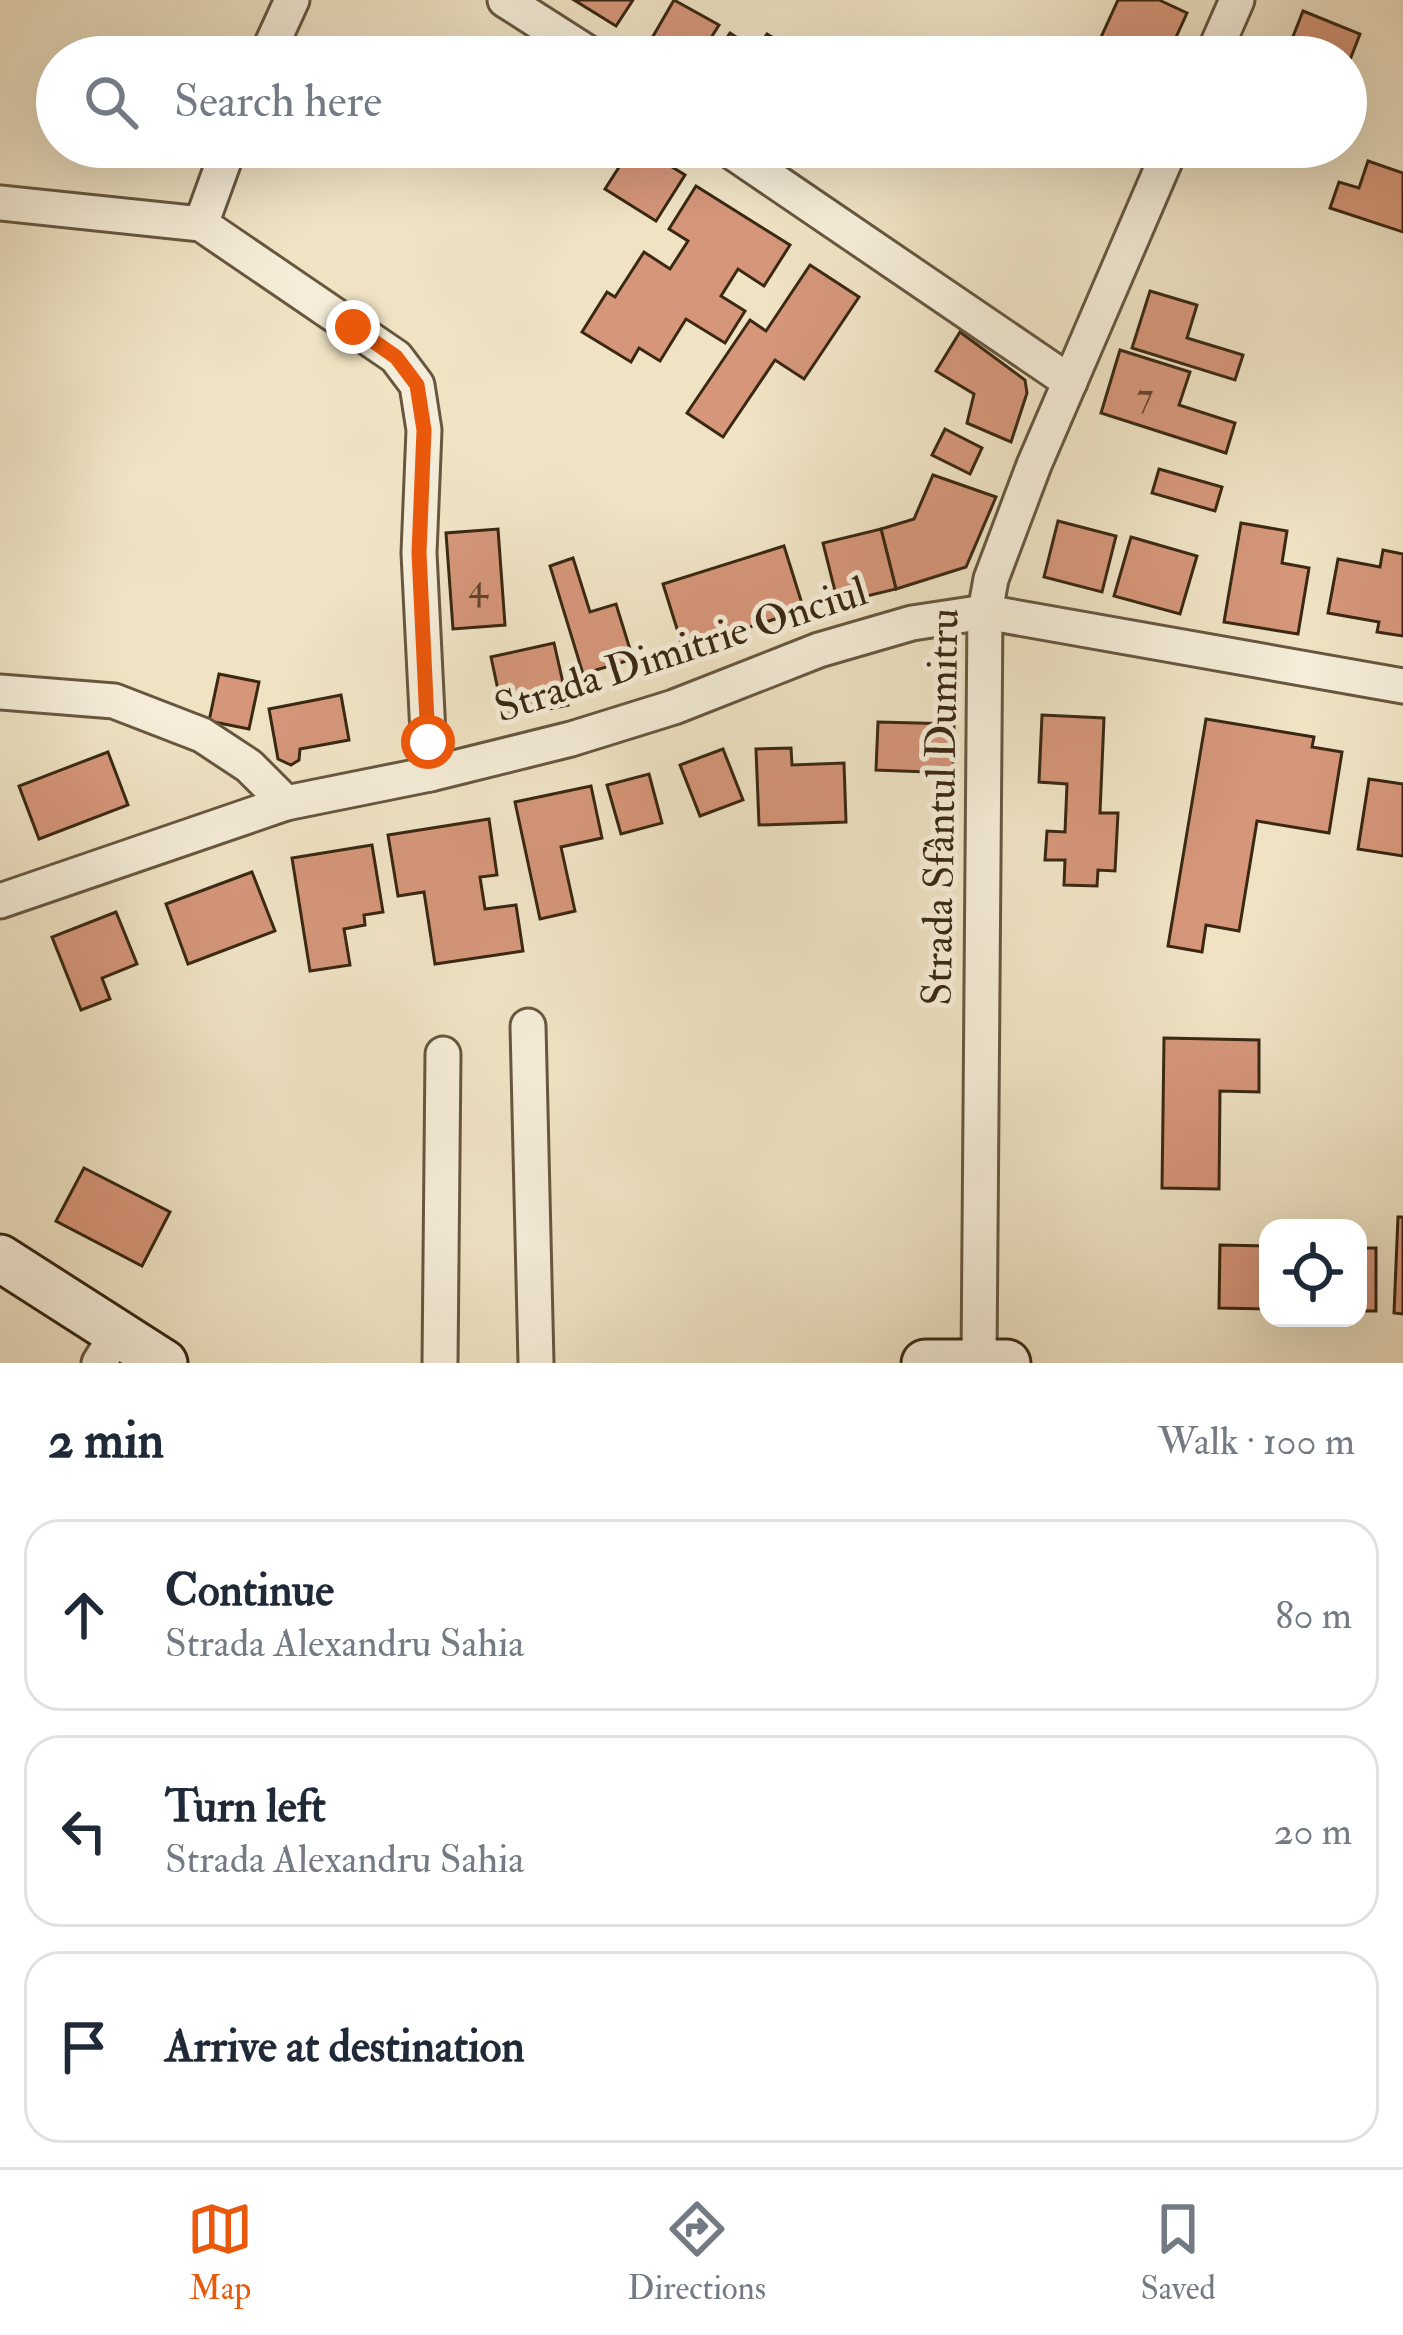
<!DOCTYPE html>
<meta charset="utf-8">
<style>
:root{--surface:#fff;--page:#f2f2f3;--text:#1f2937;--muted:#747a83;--line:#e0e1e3;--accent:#ea580c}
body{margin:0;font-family:"IM FELL Double Pica",serif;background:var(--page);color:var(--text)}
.controls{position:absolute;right:36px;bottom:36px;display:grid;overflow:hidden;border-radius:24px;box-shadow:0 12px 48px #0002}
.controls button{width:108px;height:108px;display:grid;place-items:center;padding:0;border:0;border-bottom:3px solid var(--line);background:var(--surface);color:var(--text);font:60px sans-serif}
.stop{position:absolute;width:36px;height:36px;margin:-27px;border:9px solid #ea580c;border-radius:50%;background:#fff}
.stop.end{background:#ea580c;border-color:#fff;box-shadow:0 3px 12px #0008}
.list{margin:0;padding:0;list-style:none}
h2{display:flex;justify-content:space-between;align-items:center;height:156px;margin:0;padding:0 48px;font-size:51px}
h2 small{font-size:39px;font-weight:400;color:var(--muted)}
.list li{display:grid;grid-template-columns:78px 1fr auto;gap:36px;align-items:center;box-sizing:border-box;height:192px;margin:0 24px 24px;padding:0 24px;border:3px solid var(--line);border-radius:36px}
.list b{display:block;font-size:45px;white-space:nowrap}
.list p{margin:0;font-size:39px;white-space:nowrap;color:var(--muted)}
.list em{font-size:39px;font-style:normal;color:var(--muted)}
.icon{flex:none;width:66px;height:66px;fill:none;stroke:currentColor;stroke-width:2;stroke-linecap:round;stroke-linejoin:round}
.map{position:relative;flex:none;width:1403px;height:1363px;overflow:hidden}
.search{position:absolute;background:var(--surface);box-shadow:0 12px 48px #0002;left:36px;right:36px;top:36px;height:132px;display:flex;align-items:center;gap:30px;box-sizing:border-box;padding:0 42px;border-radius:66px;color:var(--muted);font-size:45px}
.sheet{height:804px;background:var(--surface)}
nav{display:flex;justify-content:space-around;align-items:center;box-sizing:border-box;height:168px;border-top:3px solid var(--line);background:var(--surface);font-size:33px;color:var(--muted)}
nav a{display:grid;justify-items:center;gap:6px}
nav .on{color:var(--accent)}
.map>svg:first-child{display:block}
.building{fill:#d59679;stroke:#3a2813;stroke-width:3}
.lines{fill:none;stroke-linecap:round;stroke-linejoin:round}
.street-casing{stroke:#67573f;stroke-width:39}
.secondary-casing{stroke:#3a2813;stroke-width:51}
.street{stroke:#f5edd9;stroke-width:33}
.secondary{stroke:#f5edd9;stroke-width:45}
.route{stroke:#ea580c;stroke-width:15}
.labels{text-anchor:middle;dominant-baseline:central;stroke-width:10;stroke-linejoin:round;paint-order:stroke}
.number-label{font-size:36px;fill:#61442c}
.street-label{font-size:42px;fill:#3a2813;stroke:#f5edd9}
</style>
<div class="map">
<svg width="1403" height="1363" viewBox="0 0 1403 1363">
<rect width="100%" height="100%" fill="#efe3c4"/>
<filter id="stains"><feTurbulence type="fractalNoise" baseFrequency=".00167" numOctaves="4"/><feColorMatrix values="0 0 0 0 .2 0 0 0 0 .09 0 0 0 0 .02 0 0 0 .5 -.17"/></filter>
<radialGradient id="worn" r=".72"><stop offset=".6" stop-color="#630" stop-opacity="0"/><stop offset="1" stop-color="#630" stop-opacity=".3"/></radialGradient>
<g class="building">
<path d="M574,0H633L616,26Z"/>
<path d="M674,0L719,25L699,57H641Z"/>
<path d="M1118,0H1159L1187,13L1167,57H1092Z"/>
<path d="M1303,11L1360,34L1346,70V57H1285Z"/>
<path d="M730,33L756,50L767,34L797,52L794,57H714Z"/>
<path d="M632,147H640L685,175L656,221L605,189Z"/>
<path d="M1368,161L1403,173V232L1330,208L1339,182L1359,188Z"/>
<path d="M696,186L790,245L764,286L738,269L721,296L745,311L725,343L686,319L660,361L639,348L631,362L582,332L607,292L615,297L644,252L670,269L688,241L669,229Z"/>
<path d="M810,265L859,297L804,379L775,360L723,437L687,413L750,320L766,331Z"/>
<path d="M1150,291L1197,305L1187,338L1243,355L1235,380L1132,348Z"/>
<path d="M960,332L1025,380L1027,393L1011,442L967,423L974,394L936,371Z"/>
<path d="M1120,350L1190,372L1179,405L1235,423L1226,453L1101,413Z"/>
<path d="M945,429L982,448L970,474L932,455Z"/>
<path d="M1159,469L1222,487L1215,511L1152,493Z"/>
<path d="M933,475L996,497L966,567L896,589L881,529L914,519Z"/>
<path d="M1058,521L1116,536L1102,592L1044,577Z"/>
<path d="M1241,523L1287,531L1282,563L1309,568L1298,634L1224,622Z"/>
<path d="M498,529L505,625L453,629L446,533Z"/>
<path d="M881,529L896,589L838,603L823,543Z"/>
<path d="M1131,537L1197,556L1180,614L1114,596Z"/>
<path d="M784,546L804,610L683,648L663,584Z"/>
<path d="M1383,550L1403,554V636L1377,632L1379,622L1328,613L1338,559L1380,567Z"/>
<path d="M573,558L590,612L616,604L633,659L583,674L550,566Z"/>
<path d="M554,643L568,705L504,718L491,657Z"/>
<path d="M219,674L259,682L249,729L209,721Z"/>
<path d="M341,695L349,740L300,749L299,760L291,765L278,759L269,709Z"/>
<path d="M1042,715L1104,718L1100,813H1118L1115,871L1098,870L1097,886L1064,885L1065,860H1045L1047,831L1065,832L1067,784L1039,782Z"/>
<path d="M1206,719L1314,737L1312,747L1342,752L1329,833L1257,821L1239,931L1206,925L1202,952L1168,946Z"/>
<path d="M878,722L954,724L953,773L876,770Z"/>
<path d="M791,748L792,765L844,763L846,822L759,825L756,749Z"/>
<path d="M723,749L743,800L700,816L680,765Z"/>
<path d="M108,752L128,805L39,839L19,786Z"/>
<path d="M649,774L662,823L621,834L607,785Z"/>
<path d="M1369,779L1403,784V856L1358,849Z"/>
<path d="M591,786L602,838L561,847L575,911L540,919L515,802Z"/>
<path d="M489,819L497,875L480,877L485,909L516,905L523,951L435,964L424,892L398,896L388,835Z"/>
<path d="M372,845L383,912L364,915L365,925L344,929L350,965L310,971L292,858Z"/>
<path d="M252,872L275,931L188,964L166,904Z"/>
<path d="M116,912L137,964L102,978L110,999L81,1010L52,937Z"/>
<path d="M1164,1038L1259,1040V1092L1220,1091L1219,1189L1162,1188Z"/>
<path d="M84,1168L170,1212L142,1266L56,1221Z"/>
<path d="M1398,1217H1403V1314L1394,1313Z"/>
<path d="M1220,1245L1268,1246V1309L1219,1308Z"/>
<rect x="1358" y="1248" width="18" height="63"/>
</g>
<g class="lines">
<defs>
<g id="street">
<path d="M505,0L594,57"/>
<path d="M266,57L292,0"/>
<path d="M1212,57L1237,0"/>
<path d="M725,147L1070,382"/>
<path d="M0,203L201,224L396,357L417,385L424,430L419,553L430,774"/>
<path d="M201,224L229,147"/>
<path d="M0,692L114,701L202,735L249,766L286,803"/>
<path d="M0,901L286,803L430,774L571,739L674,707L819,650L912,623L985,612L1403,686"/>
<path d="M528,1026L536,1363"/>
<path d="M979,1360L985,612L991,579L1034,465L1171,147"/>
<path d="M99,1363L118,1332"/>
<path d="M440,1363L443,1054"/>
</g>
<g id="secondary">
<path d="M0,1258L164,1363"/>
<path d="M925,1363H1007"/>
</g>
</defs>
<use href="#street" class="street-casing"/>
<use href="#secondary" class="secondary-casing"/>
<use href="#street" class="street"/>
<use href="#secondary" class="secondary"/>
</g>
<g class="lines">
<path class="route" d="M353,327L396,357L417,385L424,430L419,553L428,742"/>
</g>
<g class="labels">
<g class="number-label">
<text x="1145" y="395">7</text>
<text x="478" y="586">4</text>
</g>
<g class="street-label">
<text transform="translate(681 650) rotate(-18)">Strada Dimitrie Onciul</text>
<text transform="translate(941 807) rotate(-89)">Strada Sfântul Dumitru</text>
</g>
</g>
<rect width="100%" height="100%" filter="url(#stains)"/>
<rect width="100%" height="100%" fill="url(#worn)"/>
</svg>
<div class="controls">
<button><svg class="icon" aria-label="locate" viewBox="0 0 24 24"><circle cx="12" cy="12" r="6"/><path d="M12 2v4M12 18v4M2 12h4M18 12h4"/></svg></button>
</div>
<div class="stop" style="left:428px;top:742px"></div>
<div class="stop end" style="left:353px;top:327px"></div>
<div class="search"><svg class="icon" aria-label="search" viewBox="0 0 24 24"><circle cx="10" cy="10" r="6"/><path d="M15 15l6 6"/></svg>Search here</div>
</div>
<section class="sheet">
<h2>2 min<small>Walk · 100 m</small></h2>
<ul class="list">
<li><svg class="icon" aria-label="ahead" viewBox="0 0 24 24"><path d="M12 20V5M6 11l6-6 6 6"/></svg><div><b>Continue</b><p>Strada Alexandru Sahia</p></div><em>80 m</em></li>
<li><svg class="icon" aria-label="left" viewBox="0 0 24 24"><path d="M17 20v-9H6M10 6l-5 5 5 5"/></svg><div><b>Turn left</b><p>Strada Alexandru Sahia</p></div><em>20 m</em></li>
<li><svg class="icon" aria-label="arrive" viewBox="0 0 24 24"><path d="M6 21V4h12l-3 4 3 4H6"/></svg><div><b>Arrive at destination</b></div></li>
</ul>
</section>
<nav>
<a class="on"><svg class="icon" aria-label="map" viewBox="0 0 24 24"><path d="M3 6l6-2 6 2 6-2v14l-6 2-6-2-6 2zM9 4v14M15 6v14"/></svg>Map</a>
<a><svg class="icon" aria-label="directions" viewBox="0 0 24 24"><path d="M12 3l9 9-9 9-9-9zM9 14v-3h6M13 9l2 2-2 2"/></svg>Directions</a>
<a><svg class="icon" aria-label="saved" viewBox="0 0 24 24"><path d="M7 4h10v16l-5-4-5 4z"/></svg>Saved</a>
</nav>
